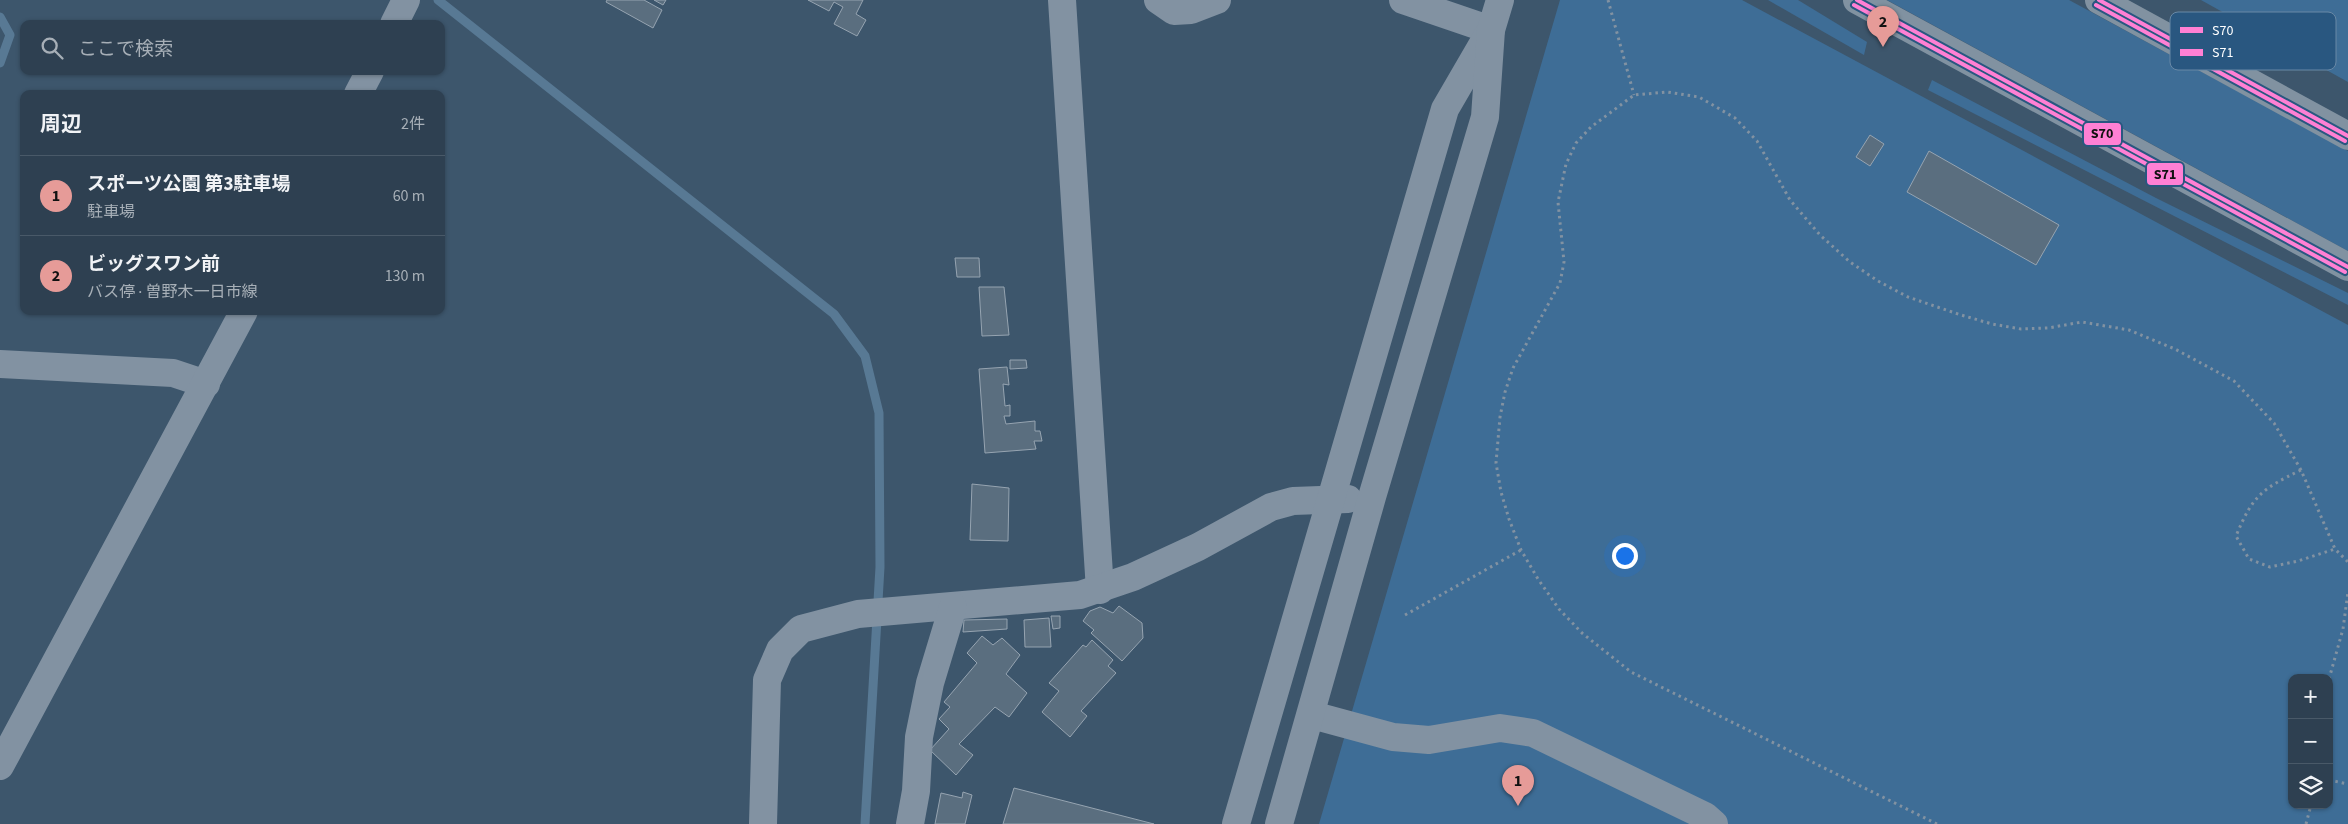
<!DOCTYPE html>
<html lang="ja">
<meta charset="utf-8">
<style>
:root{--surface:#2e4051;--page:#364758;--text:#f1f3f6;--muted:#a7afb7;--line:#495968;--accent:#e69b98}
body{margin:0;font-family:"Source Sans 3","Noto Sans JP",sans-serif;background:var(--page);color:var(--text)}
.controls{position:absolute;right:15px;bottom:15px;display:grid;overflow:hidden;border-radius:10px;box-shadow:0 1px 4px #0004}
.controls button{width:45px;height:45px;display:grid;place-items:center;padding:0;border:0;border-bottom:1px solid var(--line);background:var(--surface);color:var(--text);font:25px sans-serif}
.you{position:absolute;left:1624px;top:555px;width:18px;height:18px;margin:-12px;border:4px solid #fff;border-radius:50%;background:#1a73e8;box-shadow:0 0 0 8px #1a73e833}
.badge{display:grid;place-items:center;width:32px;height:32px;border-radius:50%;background:var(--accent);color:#111;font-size:16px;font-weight:700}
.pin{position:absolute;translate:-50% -41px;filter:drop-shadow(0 1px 2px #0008)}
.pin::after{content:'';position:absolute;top:26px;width:18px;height:15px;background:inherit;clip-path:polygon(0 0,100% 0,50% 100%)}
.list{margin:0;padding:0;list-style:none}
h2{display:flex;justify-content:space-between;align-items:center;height:65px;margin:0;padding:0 20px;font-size:21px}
h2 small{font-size:16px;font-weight:400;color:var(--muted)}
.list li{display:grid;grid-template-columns:32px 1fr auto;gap:15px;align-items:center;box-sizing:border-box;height:80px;padding:0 20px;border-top:1px solid var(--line)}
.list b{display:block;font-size:19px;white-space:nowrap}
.list p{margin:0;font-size:16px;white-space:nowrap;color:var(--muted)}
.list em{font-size:16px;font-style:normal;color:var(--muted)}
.icon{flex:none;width:28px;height:28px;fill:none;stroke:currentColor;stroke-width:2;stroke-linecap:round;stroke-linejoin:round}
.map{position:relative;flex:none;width:2348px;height:824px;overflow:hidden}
.search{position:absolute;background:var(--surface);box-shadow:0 1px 4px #0004;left:20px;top:20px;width:425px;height:55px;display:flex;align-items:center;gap:12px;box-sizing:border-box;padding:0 18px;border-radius:10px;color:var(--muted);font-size:19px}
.panel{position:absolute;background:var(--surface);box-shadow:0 1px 4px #0004;left:20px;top:90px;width:425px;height:225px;border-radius:10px}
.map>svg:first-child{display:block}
.green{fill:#3e6d96;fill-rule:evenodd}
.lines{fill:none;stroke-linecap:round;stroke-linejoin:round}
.stream{stroke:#587994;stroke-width:9}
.building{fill:#5a6e7f;stroke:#96a4b1}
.path{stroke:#8292a2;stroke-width:3;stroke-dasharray:2.5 4;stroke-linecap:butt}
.minor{stroke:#8292a2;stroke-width:28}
.major{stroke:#8192a1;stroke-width:28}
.bus-1-casing{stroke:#295780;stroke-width:8}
.bus-2-casing{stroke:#295780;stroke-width:8}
.bus-1{stroke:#ff80d4;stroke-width:4}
.bus-2{stroke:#ff80d4;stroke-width:4}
.key{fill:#295780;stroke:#6989a6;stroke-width:1}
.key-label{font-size:14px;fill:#fff}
.line-badge{stroke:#295780;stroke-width:2}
.pale-badge-label{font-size:14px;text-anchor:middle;font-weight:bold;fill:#111}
</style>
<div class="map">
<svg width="2348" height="824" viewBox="0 0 2348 824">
<rect width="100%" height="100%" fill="#3d566c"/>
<g class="green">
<path d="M1560,0H1742L2348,325V824H1319ZM2292,678H2329V805H2292Z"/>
<path d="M1768,0H1798L1867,42L1864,55Z"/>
<path d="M1887,0H2069L2348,151V251Z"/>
<path d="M2201,0H2348V82Z"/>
<path d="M1932,80L2156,198L2348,293V305L1928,90Z"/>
</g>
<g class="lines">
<g class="stream">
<path d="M438,0L834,314L865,356L879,413L880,567L865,824"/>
<path d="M0,17L10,35L0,63"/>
</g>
</g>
<g class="building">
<path d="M607,0H644L662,10L653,28L606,2Z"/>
<path d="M654,0H666L663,5Z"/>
<path d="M808,0H863L856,14L866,20L857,36L834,24L843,7L834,2L829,11Z"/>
<path d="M1870,135L1884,144L1870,166L1856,157Z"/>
<path d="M1929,151L2059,225L2036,265L1907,192Z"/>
<path d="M955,258H979L980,277H957Z"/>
<path d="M979,287H1004L1009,335L982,336Z"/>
<path d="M1010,360H1026L1027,368L1010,369Z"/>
<path d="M1007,367L1009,385L1003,384L1005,406L1010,405V416H1004L1006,424L1035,421V431H1040L1042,441H1034L1036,449L985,453L979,369Z"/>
<path d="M972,484L1009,488L1008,541L970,540Z"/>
<path d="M1119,606L1142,623L1143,638L1122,661L1091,633L1094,630L1083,621L1090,611L1100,607L1113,613Z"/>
<path d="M1051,616H1060V628L1053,629Z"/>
<path d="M1049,618L1051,647H1025L1024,620Z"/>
<path d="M1007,619V629L963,632L964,620Z"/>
<path d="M982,636L993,645L1002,638L1020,655L1006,674L1027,693L1009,717L995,707L959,744L973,755L956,775L930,750L949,729L939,719L950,707L944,702L977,663L967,653Z"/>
<path d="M1092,640L1113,660L1108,666L1116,673L1081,711L1087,716L1070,737L1042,712L1059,691L1049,683L1083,645L1086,647Z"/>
<path d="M1014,788L1154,824H1003Z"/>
<path d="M963,792L972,795L965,824H935L941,793L962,798Z"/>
</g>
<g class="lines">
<g class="path">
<path d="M1608,0L1634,95"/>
<path d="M2301,470C2262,489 2253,495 2236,536L2249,559L2270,567L2298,561L2335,549"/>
<path d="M1405,615L1521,550"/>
<path d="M2329,679L2343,629L2348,592"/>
<path d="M2329,780L2348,784"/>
<path d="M1937,824L1631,672L1582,633L1559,609L1538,579L1521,550L1509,519L1501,492L1496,463L1500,417L1505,392L1513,368L1560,283L1564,262L1558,202L1566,164L1576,143L1591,127L1634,95L1667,92L1699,97L1735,118L1757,141L1790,200L1820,235L1850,262L1878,281L1908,297L1961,315L1992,324L2021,329L2048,328L2082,322L2129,330L2175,349L2234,381L2274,423L2301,470L2335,549L2348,562"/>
<path d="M2306,824L2311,805"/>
</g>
<g class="minor">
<path d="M1062,0L1100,590"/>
<path d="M1158,0L1174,11L1191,10L1217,0"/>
<path d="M1403,0L1491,30"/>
<path d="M394,24L406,0"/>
<path d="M358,94L370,71"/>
<path d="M0,364L173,373L206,384"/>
<path d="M1312,715L1393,737L1429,740L1500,728L1533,733L1705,816L1714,824"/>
<path d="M0,766L244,311"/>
<path d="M763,824L767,680L780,650L801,629L858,614L1080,595L1133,577L1198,547L1271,507L1293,501L1348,499"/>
<path d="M910,824L916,791L919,737L930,683L953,607"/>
<path d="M1236,824L1445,109L1488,35"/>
<path d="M1279,824L1372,497L1485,117L1491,30L1500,0"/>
</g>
<g class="major">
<path d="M1857,0L2348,267"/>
<path d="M2099,0L2348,136"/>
</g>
<defs>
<g id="bus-1">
<path d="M1857,0L2348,267"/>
<path d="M2099,0L2348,136"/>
</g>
<g id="bus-2">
<path d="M1854,5L2345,272"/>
<path d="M2096,5L2345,141"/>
</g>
</defs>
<use href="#bus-1" class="bus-1-casing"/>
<use href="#bus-2" class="bus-2-casing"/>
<use href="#bus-1" class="bus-1"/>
<use href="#bus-2" class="bus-2"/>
</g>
<rect x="2170" y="12" width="166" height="58" rx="8" class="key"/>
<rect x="2180" y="27" width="23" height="6" fill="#ff80d4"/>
<rect x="2180" y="49" width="23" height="7" fill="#ff80d4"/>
<g class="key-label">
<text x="2212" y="35">S70</text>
<text x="2212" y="57">S71</text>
</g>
<g class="line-badge">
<rect x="2083" y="122" width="39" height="24" rx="5" fill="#ff80d4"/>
<rect x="2146" y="162" width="38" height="24" rx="5" fill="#ff80d4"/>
</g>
<g class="pale-badge-label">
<text x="2102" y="138">S70</text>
<text x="2165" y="179">S71</text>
</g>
</svg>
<div class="controls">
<button>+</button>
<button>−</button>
<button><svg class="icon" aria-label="layers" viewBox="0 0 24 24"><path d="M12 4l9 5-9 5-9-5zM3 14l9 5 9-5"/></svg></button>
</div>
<div class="you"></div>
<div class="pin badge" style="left:1518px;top:806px">1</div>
<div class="pin badge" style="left:1883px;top:47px">2</div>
<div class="search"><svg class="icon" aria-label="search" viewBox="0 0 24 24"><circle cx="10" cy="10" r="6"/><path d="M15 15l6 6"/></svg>ここで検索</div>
<section class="panel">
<h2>周辺<small>2件</small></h2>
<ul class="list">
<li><span class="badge">1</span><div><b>スポーツ公園 第3駐車場</b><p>駐車場</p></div><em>60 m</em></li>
<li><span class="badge">2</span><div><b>ビッグスワン前</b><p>バス停 · 曽野木一日市線</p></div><em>130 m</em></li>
</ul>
</section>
</div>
